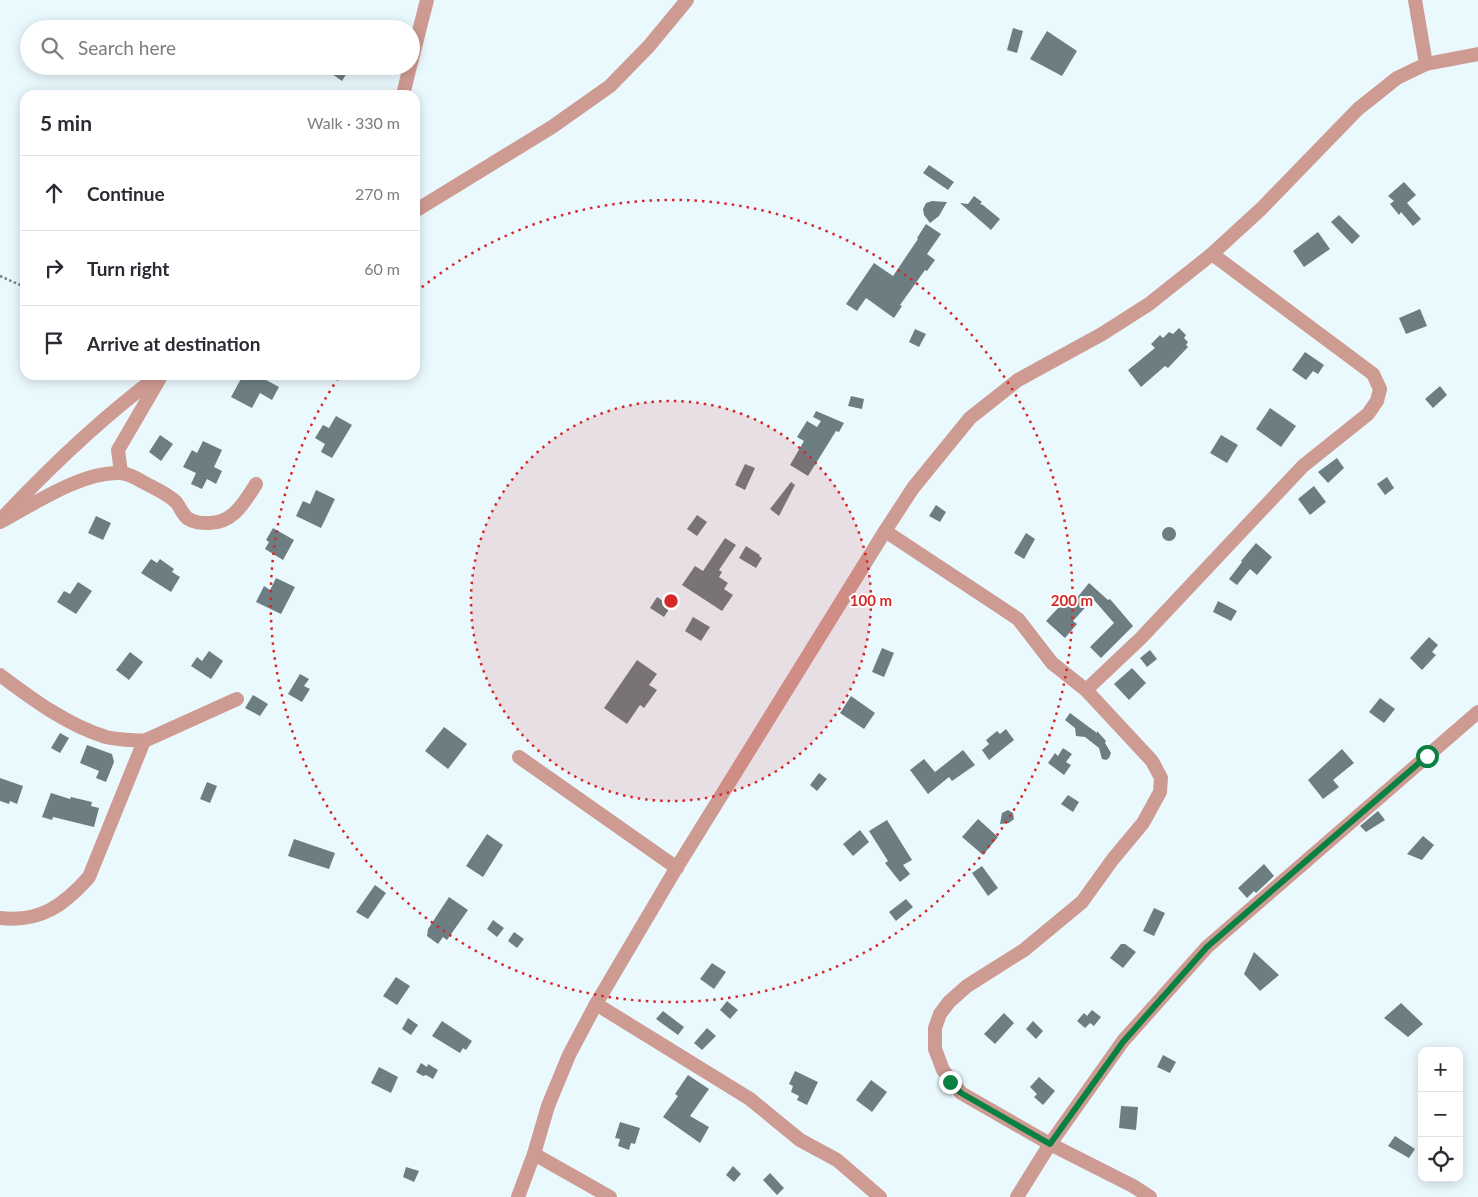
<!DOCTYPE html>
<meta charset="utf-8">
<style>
:root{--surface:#fff;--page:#f2f2f3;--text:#2b2b33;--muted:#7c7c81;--line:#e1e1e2}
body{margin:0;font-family:Lato,sans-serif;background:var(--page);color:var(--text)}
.controls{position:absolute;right:15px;bottom:15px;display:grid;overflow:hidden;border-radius:10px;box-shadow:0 2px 12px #0003}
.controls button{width:45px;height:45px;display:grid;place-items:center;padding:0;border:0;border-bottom:1px solid var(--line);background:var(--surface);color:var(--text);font:25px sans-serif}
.stop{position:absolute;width:15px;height:15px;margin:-11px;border:4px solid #0b8043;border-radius:50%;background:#fff}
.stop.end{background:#0b8043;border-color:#fff;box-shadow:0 1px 5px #0008}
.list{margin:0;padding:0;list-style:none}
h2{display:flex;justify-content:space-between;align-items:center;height:65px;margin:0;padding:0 20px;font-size:21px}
h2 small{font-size:16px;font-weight:400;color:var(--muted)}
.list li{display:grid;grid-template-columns:32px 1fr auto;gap:15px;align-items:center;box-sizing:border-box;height:75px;padding:0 20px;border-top:1px solid var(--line)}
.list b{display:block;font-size:19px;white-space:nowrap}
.list em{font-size:16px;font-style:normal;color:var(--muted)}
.icon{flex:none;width:28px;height:28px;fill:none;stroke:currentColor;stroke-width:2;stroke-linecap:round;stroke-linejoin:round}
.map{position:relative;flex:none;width:1478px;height:1197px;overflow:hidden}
.search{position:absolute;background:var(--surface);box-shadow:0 2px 12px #0003;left:20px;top:20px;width:400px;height:55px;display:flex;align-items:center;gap:12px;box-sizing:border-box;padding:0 18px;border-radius:28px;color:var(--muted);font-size:19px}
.panel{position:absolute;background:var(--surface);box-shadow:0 2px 12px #0003;left:20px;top:90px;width:400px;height:290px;border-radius:15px}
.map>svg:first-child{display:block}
.building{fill:#6d7e83}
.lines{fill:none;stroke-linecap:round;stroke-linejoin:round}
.path{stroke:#778286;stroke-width:2.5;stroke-dasharray:2.5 2.5;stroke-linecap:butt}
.minor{stroke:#ce9b93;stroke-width:14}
.route{stroke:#0b8043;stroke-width:6}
.ring{fill:none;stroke:#d62828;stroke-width:2.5;stroke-dasharray:2.5 5}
.centre{fill:#d62828;stroke:#fff;stroke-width:2.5}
.ring-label{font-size:15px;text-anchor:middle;font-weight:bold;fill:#d62828;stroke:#fff;stroke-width:4;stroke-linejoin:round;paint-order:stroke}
</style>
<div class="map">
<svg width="1478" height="1197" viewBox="0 0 1478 1197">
<rect width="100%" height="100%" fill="#eaf9fe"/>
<g class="building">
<path d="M1013,28L1023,31L1017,53L1007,50Z"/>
<path d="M1047,31L1077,51L1062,76L1030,59Z"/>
<path d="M337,66H351L342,81L332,74Z"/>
<path d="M929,165L954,182L948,190L923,173Z"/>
<path d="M1404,182L1416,195L1407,203L1421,219L1413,226L1401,212L1399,215L1390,204L1394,201L1388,196Z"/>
<path d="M974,196L982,202L980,204L983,205L1000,219L991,230L960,203L968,204Z"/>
<path d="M932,201L947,202L939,216L930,223L924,215L923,209L926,203Z"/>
<path d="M1339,215L1360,236L1352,244L1331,222Z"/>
<path d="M926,224L941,234L927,254L935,260L927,271L925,270L900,305L902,306L894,318L866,298L857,311L846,304L874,263L893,276L918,239L917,238Z"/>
<path d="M1318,232L1330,249L1304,267L1293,251Z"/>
<path d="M1420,309L1427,326L1406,334L1399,318Z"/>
<path d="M1179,328L1186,335L1184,338L1188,342L1186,345L1188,347L1168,368L1165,366L1141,387L1128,370L1155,348L1151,344L1160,335L1163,338L1169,332L1173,334Z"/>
<path d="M915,329L926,334L919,347L909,342Z"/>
<path d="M1305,352L1324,365L1318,374L1313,371L1306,380L1292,370Z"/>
<path d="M243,375H257L279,387L272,400L260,393L252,408L231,397Z"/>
<path d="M1440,386L1447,395L1433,408L1425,399Z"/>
<path d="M851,396L864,399L862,409L848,406Z"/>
<path d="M1270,408L1296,426L1281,447L1256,429Z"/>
<path d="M816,411L844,423L839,432L836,431L808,476L790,465L804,441L797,437L807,421L817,427L821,421L813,417Z"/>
<path d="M336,416L352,425L332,458L321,452L325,444L315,438L323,425L329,428Z"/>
<path d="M160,435L173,444L161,461L149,452Z"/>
<path d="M1221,435L1238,445L1227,463L1210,453Z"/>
<path d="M203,441L222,450L214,467L222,471L216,484L207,479L202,489L191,484L196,473L183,467L192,450L197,453Z"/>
<path d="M1337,458L1344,468L1328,483L1318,472Z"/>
<path d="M745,464L755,468L745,490L735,485Z"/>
<path d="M1387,477L1394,488L1385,495L1377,484Z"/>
<path d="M791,482L795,485L779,516L770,509Z"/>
<path d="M1314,486L1326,502L1310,515L1298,499Z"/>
<path d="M316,490L335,499L321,528L296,516L303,501L310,504Z"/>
<path d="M936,505L946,512L940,522L929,516Z"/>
<path d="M697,515L707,522L697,536L687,529Z"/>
<path d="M96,516L111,523L103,540L88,533Z"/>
<circle cx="1169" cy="534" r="7"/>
<path d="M273,528L294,540L283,560L265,549L269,542L266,540Z"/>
<path d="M1026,533L1035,539L1024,559L1014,553Z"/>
<path d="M725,538L736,545L719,570L722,572L719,577L728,583L724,589L733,595L722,611L682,585L695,566L703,571Z"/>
<path d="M1256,543L1272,557L1257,575L1250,569L1237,585L1229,579L1242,562L1241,561Z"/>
<path d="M746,546L760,555L759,556L762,558L756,568L739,558Z"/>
<path d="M151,559L157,563L160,559L174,569L172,572L180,577L171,592L141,573Z"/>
<path d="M276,578L295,587L281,614L256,602L264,586L270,590Z"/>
<path d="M78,582L92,591L76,614L57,602L64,591L70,594Z"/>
<path d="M1089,583L1108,600L1110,599L1133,626L1101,658L1090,647L1114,623L1094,600H1092L1073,621L1077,624L1065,638L1046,621L1071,594L1076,599Z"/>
<path d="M657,597L671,606L664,617L650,608Z"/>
<path d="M1218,601L1237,611L1231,621L1213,612Z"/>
<path d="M693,617L710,627L701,641L685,631Z"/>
<path d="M1429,637L1438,645L1432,652L1436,655L1422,670L1410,658Z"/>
<path d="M882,648L894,653L884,677L872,672Z"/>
<path d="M1150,650L1157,659L1147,667L1140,658Z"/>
<path d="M209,651L223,661L211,679L191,666L197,657L202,661Z"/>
<path d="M130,652L143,662L129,680L116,670Z"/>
<path d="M637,660L657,674L649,685L657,690L644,708L640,705L627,724L604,708Z"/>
<path d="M1132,668L1146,683L1129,700L1114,684Z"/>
<path d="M300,674L309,679L304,686L310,689L302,702L288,694Z"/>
<path d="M253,695L268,704L260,716L245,708Z"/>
<path d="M851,696L875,713L864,729L840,713Z"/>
<path d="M1380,698L1395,709L1384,723L1369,712Z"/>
<path d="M1070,713L1097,733V731L1106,741L1105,743L1111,753L1109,758L1106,760L1102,759L1099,748L1085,737L1076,736L1075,728L1065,720Z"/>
<path d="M444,727L467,744L448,769L425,751Z"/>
<path d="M1006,729L1014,740L989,760L982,750L989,744L986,740L997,731L1000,734Z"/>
<path d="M60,733L69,738L60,753L51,748Z"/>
<path d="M87,745L112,754L114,762L106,782L96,778L99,771L80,763Z"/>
<path d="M1063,748L1072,754L1066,762L1071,765L1064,775L1048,763L1055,753L1058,756Z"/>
<path d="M1342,749L1354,763L1333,780L1339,787L1323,799L1308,780Z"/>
<path d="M963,750L975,765L952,781L949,777L928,794L910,770L924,759L935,772Z"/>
<path d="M819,773L827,779L817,791L810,785Z"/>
<path d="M0,778L23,786L17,804L10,801L9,804L0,801Z"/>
<path d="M207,782L217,786L210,803L200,799Z"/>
<path d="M51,793L70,799L71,797L92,802L91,806L99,808L94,827L53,817L52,820L42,817Z"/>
<path d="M1068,795L1079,802L1073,812L1061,804Z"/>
<path d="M1008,810L1013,813L1014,819L1009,823L1000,824L1002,813Z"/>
<path d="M1378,811L1385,820L1366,832L1360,826Z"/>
<path d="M978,819L998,837L983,855L962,837Z"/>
<path d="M887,820L912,860L903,865L910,874L900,882L885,863L888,861L869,831Z"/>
<path d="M860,830L869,842L853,856L843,844Z"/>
<path d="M487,834L503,845L483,877L466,866Z"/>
<path d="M1423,836L1434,845L1422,860L1407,854Z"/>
<path d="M294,839L335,853L329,869L288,856Z"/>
<path d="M1264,864L1274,876L1256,893L1254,891L1247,898L1238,888Z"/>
<path d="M982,866L998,888L988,896L972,873Z"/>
<path d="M375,885L386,893L368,919L356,912Z"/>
<path d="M449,897L468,910L447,940L443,937L438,944L427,936L428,929Z"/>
<path d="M906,899L913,907L896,921L889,912Z"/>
<path d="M1154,908L1165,913L1154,936L1143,931Z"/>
<path d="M493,920L504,928L497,937L487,929Z"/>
<path d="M514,932L524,939L517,948L508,941Z"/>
<path d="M1121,944H1125L1136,952L1123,968L1110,958Z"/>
<path d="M1254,952L1279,975L1260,991L1244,974Z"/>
<path d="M712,963L726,972L714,989L700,979Z"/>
<path d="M396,977L410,986L397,1005L383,996Z"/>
<path d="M727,1001L738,1010L730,1019L720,1010Z"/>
<path d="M1401,1003L1423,1024L1408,1037L1384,1018Z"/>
<path d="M1092,1010L1101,1017L1094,1026L1090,1023L1085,1028L1077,1021L1084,1013L1087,1016Z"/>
<path d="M663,1011L684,1027L678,1035L656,1019Z"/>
<path d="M1004,1013L1014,1023L995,1044L984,1034Z"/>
<path d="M408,1018L418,1025L411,1035L402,1029Z"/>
<path d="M442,1021L472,1041L466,1050L463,1048L460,1053L432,1036Z"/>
<path d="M1033,1021L1043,1031L1036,1039L1026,1029Z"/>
<path d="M707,1028L716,1036L702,1050L694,1043Z"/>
<path d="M1163,1055L1176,1062L1170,1073L1157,1067Z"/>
<path d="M421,1063L427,1067L428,1064L438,1070L433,1079L426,1075L423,1076L416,1072Z"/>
<path d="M379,1067L398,1077L391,1093L371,1083Z"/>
<path d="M795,1071L818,1082L807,1105L797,1100L799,1096L791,1092L793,1086L789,1084Z"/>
<path d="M688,1075L709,1089L690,1116L709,1127L700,1143L663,1117L678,1096L675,1094Z"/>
<path d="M1039,1077L1055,1091L1043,1105L1034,1097L1037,1094L1030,1087Z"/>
<path d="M871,1080L887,1092L872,1112L856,1100Z"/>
<path d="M1121,1106L1138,1107L1136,1130L1119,1128Z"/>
<path d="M620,1122L640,1128L635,1144L631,1143L629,1150L618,1146L620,1139L615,1138Z"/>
<path d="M1395,1136L1415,1149L1409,1158L1388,1146Z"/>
<path d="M733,1166L741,1174L734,1182L726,1175Z"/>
<path d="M406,1167L419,1171L414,1182L403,1177Z"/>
<path d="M770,1173L784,1188L777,1195L763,1180Z"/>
</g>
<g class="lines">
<g class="path">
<path d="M0,276L25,287"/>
<path d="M130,375L134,379"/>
</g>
<g class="minor">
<path d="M1415,0L1426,64"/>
<path d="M411,63L427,0"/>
<path d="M403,95L410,66"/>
<path d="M415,211L552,127L610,86L649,46L687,0"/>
<path d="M121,473L118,450L160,378"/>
<path d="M6,514C53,464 104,416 159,375"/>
<path d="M0,522C34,504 81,472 119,473C128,473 136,478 143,482C154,488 167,493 176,502C180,507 182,513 187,518C194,523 201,523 209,523C233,523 244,503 256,484"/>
<path d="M885,531L1018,619L1052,663L1086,690L1152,761L1161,778L1160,792L1143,823L1113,859L1082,902L1024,950L967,986L949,1002L940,1014L935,1028V1049L943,1070L961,1093L1050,1144L1133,1186L1150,1197"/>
<path d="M0,675C32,699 67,725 106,737C118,740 132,740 144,741"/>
<path d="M1086,690L1141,638L1303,466L1368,414L1377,401L1380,389L1373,374L1212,254"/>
<path d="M519,757L677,868"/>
<path d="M0,918C40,923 64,905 89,877L144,741L237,699"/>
<path d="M596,1004L750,1099L800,1140L837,1160L880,1197"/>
<path d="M534,1154L610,1197"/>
<path d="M518,1197L534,1154L548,1106L569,1055L596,1004L674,872L885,531L913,488L970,418L1018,380L1102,334L1149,304L1212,254L1261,209L1358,109L1397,78L1426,64L1478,54"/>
<path d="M1017,1197L1050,1144L1123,1041L1207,947L1478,712"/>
</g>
</g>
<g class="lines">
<path class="route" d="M950,1082L961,1093L1050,1144L1123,1042L1207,947L1427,756"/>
</g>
<circle cx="671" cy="601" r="200" fill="#d62828" fill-opacity=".12"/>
<g class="ring">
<circle cx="671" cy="601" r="200"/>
<path d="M416 292A401 401 0 1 1 339 377"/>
</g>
<circle cx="671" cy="601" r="8" class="centre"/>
<g class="ring-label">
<text x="871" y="606">100 m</text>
<text x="1072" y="606">200 m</text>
</g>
</svg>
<div class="controls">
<button>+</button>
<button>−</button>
<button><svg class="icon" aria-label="locate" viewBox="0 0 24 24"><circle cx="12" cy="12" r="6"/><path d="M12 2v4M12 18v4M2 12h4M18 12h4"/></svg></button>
</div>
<div class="stop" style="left:1427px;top:756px"></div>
<div class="stop end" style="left:950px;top:1082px"></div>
<div class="search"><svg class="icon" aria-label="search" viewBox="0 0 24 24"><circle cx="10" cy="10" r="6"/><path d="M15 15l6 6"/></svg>Search here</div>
<section class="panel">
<h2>5 min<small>Walk · 330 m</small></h2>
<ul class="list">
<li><svg class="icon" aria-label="ahead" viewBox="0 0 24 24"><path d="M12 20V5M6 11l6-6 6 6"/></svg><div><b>Continue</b></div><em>270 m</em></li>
<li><svg class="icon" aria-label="right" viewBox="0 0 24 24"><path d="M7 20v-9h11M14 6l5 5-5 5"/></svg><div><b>Turn right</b></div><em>60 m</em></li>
<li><svg class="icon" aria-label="arrive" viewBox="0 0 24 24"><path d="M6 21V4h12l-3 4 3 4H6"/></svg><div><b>Arrive at destination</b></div></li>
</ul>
</section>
</div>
